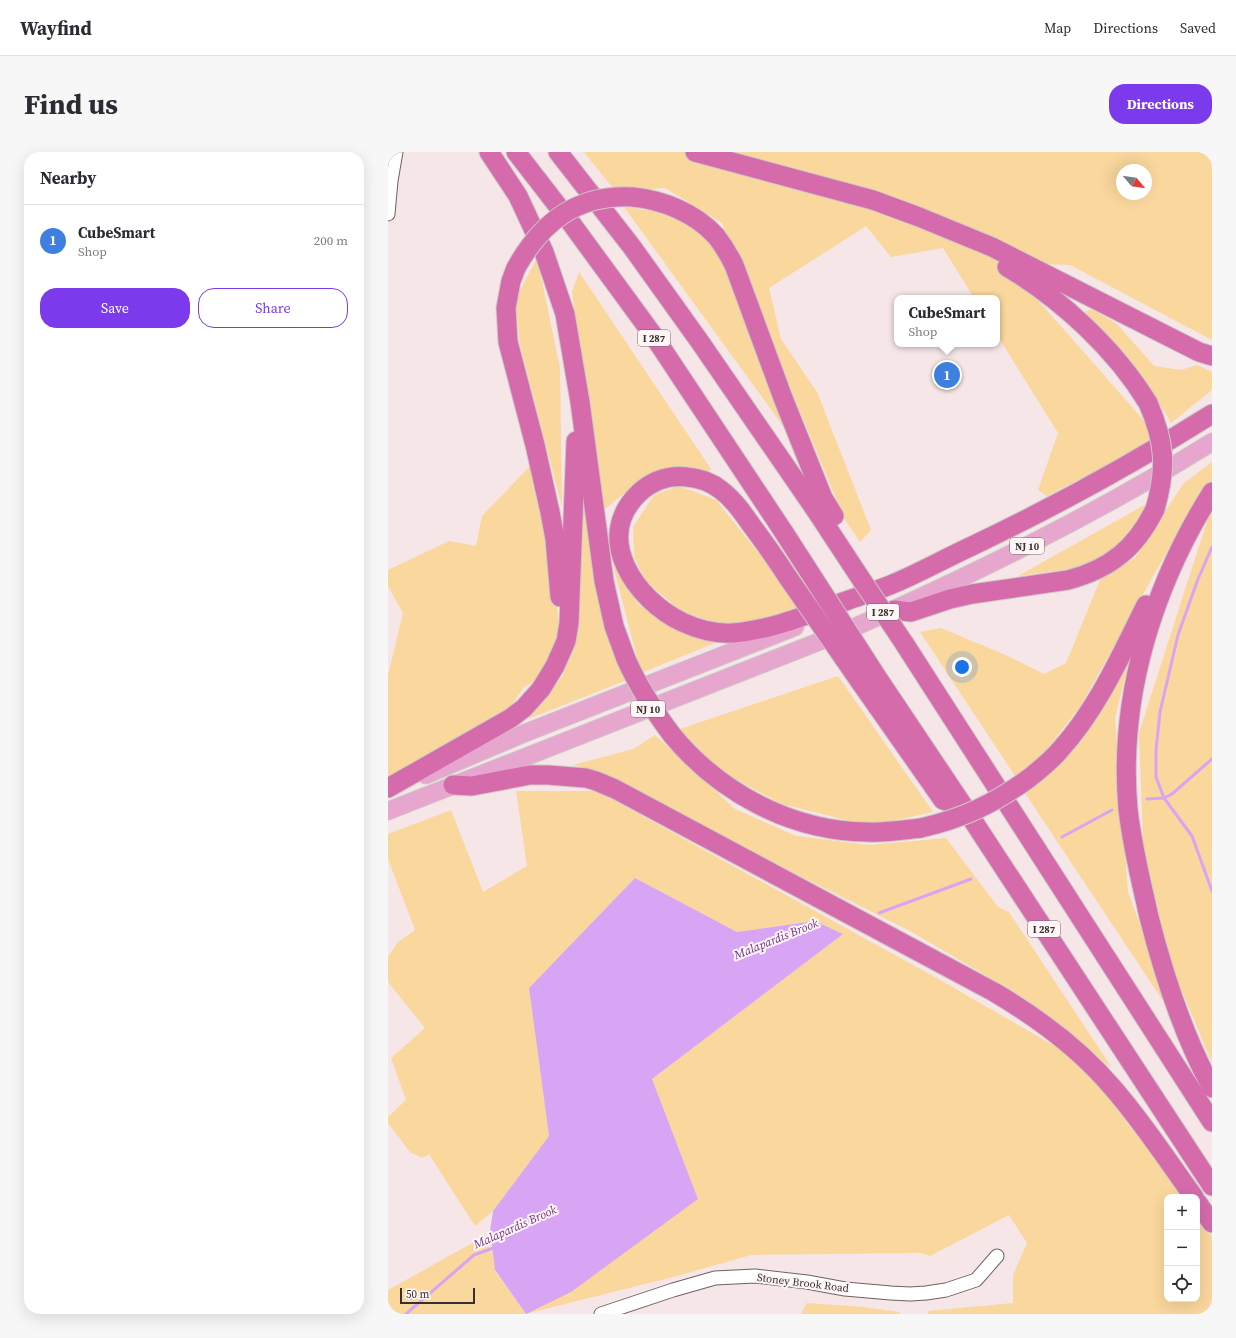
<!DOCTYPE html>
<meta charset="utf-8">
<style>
:root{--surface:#fff;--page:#f7f7f7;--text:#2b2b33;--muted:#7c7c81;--line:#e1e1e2;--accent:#7c3aed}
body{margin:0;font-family:"Source Serif 4",serif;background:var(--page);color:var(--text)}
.controls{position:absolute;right:12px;bottom:12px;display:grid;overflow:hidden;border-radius:8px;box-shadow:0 4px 16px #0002}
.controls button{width:36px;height:36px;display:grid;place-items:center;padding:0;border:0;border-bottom:1px solid var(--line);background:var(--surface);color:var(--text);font:20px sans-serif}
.compass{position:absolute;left:728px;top:12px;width:36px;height:36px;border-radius:50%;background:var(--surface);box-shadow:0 4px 16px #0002;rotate:119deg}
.scale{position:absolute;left:12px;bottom:10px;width:75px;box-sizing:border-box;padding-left:4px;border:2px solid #363030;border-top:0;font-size:11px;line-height:14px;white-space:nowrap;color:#363030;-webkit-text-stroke:3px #fff5f6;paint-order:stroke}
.you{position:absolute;left:574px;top:515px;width:14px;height:14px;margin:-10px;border:3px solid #fff;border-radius:50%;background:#1a73e8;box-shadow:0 0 0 6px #1a73e833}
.badge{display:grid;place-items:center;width:26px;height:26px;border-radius:50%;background:var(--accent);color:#fff;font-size:13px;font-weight:700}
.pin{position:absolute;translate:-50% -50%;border:2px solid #fff;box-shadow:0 1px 4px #0006}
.popup{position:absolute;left:506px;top:143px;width:106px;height:52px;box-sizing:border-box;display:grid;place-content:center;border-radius:8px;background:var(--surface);filter:drop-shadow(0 1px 3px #0005);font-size:13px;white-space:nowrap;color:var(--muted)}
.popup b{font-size:15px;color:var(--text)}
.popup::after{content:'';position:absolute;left:50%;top:100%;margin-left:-8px;border:8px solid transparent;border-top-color:var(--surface)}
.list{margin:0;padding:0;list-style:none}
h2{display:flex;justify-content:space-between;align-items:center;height:52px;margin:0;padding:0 16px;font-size:17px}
h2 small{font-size:13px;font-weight:400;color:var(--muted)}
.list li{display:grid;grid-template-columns:26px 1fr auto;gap:12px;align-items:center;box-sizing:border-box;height:72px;padding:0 16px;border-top:1px solid var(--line)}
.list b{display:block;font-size:15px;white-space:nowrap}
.list p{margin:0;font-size:13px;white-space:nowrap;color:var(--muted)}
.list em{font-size:13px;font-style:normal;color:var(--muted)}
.actions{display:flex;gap:8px;padding:12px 16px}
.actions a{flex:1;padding:9px 0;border:1px solid var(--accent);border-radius:16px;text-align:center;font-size:14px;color:var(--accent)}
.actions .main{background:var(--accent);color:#fff}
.icon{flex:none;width:22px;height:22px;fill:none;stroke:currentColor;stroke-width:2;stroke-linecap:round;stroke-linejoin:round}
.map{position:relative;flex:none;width:824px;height:1162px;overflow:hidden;border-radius:16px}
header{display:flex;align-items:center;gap:24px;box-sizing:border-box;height:56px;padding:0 20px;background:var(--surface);border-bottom:1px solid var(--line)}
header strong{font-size:19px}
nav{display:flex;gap:22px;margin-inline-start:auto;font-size:14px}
.intro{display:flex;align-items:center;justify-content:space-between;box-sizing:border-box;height:96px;padding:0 24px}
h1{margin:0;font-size:28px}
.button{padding:10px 18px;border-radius:16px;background:var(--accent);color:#fff;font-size:14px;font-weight:700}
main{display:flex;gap:24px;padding:0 24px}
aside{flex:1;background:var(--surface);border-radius:16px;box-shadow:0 4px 16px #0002}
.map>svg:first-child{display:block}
.green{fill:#fad79d;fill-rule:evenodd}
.water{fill:#d7a5f3}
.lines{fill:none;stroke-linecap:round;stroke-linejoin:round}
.stream{stroke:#d7a5f3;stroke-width:3}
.minor-casing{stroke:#6e6262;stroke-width:15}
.major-casing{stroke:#cbc9c9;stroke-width:19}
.highway-casing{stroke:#cbc9c9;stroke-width:21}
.minor{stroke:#fff;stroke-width:13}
.major{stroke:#e6a6cd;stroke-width:17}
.highway{stroke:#d66bac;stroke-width:19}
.highway-bridge-casing{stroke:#cbc9c9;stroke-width:21;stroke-linecap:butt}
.highway-bridge{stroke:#d66bac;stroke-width:19}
.labels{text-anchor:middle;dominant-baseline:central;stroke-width:4;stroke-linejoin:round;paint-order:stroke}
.shield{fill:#fff5f6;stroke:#726b6b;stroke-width:1}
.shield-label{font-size:10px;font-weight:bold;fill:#363030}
.street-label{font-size:11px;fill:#363030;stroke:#fff5f6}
.water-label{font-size:12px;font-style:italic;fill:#6d318a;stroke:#fff5f6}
</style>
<header>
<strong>Wayfind</strong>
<nav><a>Map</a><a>Directions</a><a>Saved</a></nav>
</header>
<div class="intro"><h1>Find us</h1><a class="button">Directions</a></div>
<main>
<aside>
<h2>Nearby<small></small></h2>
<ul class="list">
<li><span class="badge" style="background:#3f7fe0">1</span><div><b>CubeSmart</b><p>Shop</p></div><em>200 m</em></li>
</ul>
<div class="actions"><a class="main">Save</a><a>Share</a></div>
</aside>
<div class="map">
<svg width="824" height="1162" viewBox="0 0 824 1162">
<rect width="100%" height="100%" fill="#f6e6e7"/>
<g class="green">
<path d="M196,0H824V188L682,113L652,112L641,138L759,272L763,290L659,344L650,338L670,281L609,183V146H586L555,96L503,105L478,74L381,136L393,187L429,240L483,378L472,390L457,368L334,71L277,36L228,40ZM734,18H758V42H734Z"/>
<path d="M236,55L289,62L321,90L344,124L398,278Z"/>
<path d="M149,106L172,216L174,355L132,192L127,148Z"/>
<path d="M191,120L323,317L318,322L243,336L212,361L184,140Z"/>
<path d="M704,157L729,172L766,214L793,218L809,213L824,220V238L783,271L778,262L741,206L696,160Z"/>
<path d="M824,310V332L799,364L693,553L655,602L627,624L532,480L553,476L620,504L656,522L678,511L712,428L747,406L795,332Z"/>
<path d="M145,311L163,389L171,476L167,501L157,523L136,535L114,567L0,628V523L15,461L0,434V418L61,389L88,394L94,364Z"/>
<path d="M195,323L239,528L140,567L175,523L188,471Z"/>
<path d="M291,334L328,348L413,454L400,462L336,474L293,459L258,429L246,405L245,375L266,343Z"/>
<path d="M760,351L745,383L722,401L688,416L630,424Z"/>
<path d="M824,360V911L779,803L756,715L751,581L821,363Z"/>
<path d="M225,413L251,453L289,478L327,491L253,521Z"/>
<path d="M741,509L727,566L740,740L787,867L637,641L694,588Z"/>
<path d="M450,524L545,660L482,674L394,652L335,621L292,577Z"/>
<path d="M267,583L347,657L408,684L481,693L558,686L610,755L621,760L724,916L633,844L522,779L320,678L223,624L185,613L245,597Z"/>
<path d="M128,639H209L554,829L663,892L665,890L724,947L741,974L761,993L797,1045H779V1147H809V1063L824,1085V1162H540V1159L625,1151V1123L639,1091L621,1063L542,1104L532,1101L363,1103L289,1124L137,1162H0V1138L86,1090L104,1096L107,1119L138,1162L310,1047L264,927L455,782L427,769L349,780L247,726L141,836L161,984L105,1059L87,1074L41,1002L34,1006L22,1000L0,971V965L18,948L3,906L37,876L0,830V805L10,790L27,778L0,707V682L63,658L95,740L139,714Z"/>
<path d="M419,1151L475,1155L512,1160V1162H413Z"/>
</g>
<path class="water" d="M247,726L349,780L427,769L455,782L264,927L310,1047L183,1140L138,1162L107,1118L102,1079L105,1059L161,984L141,836Z"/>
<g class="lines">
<g class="stream">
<path d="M824,395L810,427L790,483L772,560L768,598V625L776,646L804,684L824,739"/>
<path d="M759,647L776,646L784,642L824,607"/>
<path d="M674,685L724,658"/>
<path d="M491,761L583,727"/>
<path d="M18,1162L86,1103L108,1095"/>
</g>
<defs>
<g id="minor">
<path d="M0,62L3,29L8,0"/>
<path d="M213,1162L285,1138L327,1126L367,1124L419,1130L457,1137L503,1141L522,1142L538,1141L558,1138L588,1128L609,1104"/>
</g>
<g id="major">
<path d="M38,623L137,581L407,475"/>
<path d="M0,659L458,479C584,423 707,363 824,290"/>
</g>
<g id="highway">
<path d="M101,0L130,44L156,100L177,162L192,250L216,429L226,474L238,507"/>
<path d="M128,0L183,71L265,183L395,379"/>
<path d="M170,0L244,95L312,190L429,360L475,430"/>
<path d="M307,0L485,48L531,65L604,95L811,200L824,204"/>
<path d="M245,45C275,48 307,61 328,84C335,93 341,103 346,113L395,246L435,346L446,364"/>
<path d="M619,115C673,147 727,197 760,251"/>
<path d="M128,116L123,129L118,156L120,190L147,293L162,360L167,387L172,445"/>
<path d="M824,340C765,434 730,545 740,657C744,694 753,729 761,765C776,824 795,883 824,936"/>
<path d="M399,424C388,407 376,390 364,374C355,361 346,348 333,338C323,330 311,326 299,325C281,323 264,329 251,341C204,386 248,448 294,470C309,477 328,482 345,481C384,478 421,462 458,449C474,443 491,438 507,431C533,420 558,406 584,394C666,355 746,311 824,262"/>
<path d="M506,458L523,460L562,447L584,442L680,428C722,417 748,396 767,357"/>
<path d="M516,491L824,970"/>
<path d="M487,522L576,655L824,1034"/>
<path d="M473,531L555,648L576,655"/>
<path d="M284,583C332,641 403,679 479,680C497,681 515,678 533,676"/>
<path d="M640,627C651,618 663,609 672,598C710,556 733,503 758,453"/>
<path d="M65,633L84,634L142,623H160L198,626L208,629L227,637L606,840C650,866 691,896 724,935C754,969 779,1008 806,1045"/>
<path d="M0,636L123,566L136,556L153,537L167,514L178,489L181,471L188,289"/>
<path d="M809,1050L824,1071"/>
</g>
</defs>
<use href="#minor" class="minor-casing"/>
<use href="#major" class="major-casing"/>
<use href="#highway" class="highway-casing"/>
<use href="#minor" class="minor"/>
<use href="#major" class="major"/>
<use href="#highway" class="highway"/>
<defs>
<g id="highway-bridge">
<path d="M128,116C154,69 190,42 245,45"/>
<path d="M760,251C777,290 779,316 767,357"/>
<path d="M395,379L487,522"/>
<path d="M399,424L473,531"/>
<path d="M475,430L516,491"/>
<path d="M238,507C250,534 266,559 284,583"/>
<path d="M533,676C576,666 605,652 640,627"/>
</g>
</defs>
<use href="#highway-bridge" class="highway-bridge-casing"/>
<use href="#highway-bridge" class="highway-bridge"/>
</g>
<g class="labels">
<g class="shield">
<rect x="250" y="178" width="32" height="16" rx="3"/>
<rect x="622" y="386" width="34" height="16" rx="3"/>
<rect x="479" y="452" width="32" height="16" rx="3"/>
<rect x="243" y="549" width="34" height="16" rx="3"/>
<rect x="640" y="769" width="32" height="16" rx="3"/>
</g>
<g class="shield-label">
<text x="266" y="186">I 287</text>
<text x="639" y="394">NJ 10</text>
<text x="495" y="460">I 287</text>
<text x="260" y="557">NJ 10</text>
<text x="656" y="777">I 287</text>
</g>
<g class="street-label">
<text transform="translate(415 1131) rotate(7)">Stoney Brook Road</text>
</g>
<g class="water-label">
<text transform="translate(388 787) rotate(-22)">Malapardis Brook</text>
<text transform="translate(127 1075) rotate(-24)">Malapardis Brook</text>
</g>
</g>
</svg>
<div class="controls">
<button>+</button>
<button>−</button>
<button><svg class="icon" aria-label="locate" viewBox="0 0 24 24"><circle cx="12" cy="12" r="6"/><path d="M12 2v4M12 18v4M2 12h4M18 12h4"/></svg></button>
</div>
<svg class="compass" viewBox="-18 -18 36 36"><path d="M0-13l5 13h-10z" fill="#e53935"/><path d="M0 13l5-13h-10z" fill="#7c7c81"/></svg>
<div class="scale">50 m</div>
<div class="you"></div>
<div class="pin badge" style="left:559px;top:223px;background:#3f7fe0">1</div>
<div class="popup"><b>CubeSmart</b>Shop</div>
</div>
</main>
